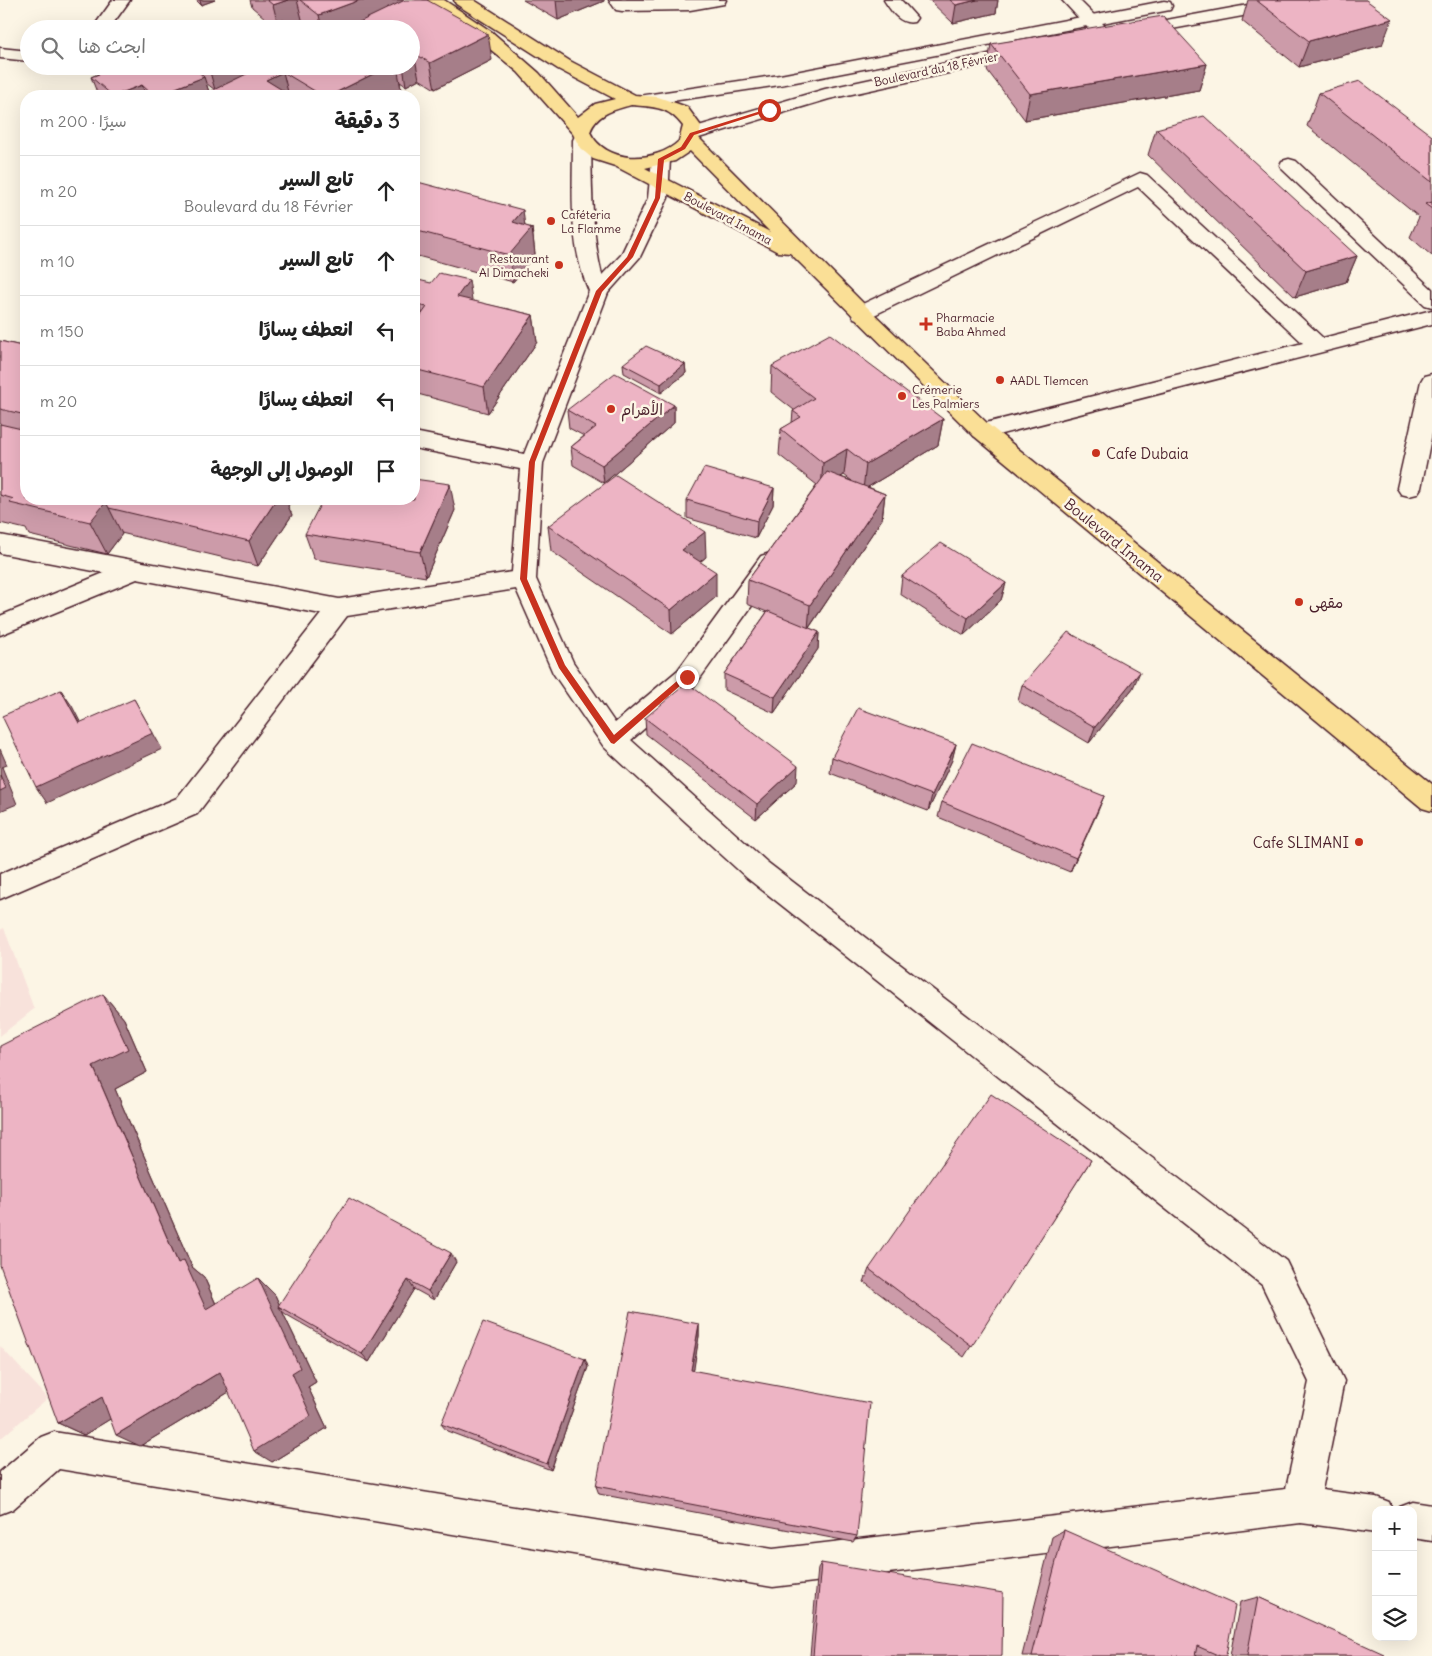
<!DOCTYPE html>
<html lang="ar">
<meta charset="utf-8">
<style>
:root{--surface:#fff;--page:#f2f2f2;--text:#222;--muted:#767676;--line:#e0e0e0}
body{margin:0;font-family:Delius,"Playpen Sans Arabic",sans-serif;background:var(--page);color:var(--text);direction:rtl}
.controls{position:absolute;right:15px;bottom:15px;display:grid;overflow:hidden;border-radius:10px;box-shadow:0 5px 20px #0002}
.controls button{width:45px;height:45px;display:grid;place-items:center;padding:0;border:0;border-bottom:1px solid var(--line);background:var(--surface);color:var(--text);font:25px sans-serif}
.stop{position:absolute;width:15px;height:15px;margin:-11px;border:4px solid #c8321e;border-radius:50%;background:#fff}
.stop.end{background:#c8321e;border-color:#fff;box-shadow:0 1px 5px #0008}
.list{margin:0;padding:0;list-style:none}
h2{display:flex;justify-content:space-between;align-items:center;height:65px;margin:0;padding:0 20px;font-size:21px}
h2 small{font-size:16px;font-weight:400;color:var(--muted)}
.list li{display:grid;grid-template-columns:32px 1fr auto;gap:15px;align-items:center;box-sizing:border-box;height:70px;padding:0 20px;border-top:1px solid var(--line)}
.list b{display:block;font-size:19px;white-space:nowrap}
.list p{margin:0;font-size:16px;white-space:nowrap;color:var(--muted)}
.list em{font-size:16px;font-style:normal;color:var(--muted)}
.icon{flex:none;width:28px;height:28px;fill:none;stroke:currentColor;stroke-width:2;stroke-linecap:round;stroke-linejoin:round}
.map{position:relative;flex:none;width:1432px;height:1656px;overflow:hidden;direction:ltr}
.search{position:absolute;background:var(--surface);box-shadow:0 5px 20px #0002;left:20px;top:20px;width:400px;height:55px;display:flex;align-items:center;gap:12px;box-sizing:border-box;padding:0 18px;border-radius:28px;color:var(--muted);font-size:19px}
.panel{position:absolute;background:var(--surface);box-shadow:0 5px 20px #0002;left:20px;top:90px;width:400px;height:415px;border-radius:20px;direction:rtl}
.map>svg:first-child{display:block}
.built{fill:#f8e2db}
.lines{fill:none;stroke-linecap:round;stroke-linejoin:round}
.lane-casing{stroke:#4a1f2b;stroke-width:3}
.street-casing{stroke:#4a1f2b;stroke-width:3}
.secondary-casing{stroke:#4a1f2b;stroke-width:3}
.primary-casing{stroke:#4a1f2b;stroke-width:3}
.lane{fill:#fcf5e5;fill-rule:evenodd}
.street{fill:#fcf5e5;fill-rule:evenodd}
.secondary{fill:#fcf5e5;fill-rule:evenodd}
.primary{fill:#fadf96;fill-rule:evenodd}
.wall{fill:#cc9ba9;stroke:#4a1f2b;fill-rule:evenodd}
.shaded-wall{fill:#a67e89;stroke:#4a1f2b}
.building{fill:#edb4c4;stroke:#4a1f2b}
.route{fill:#c8321e}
.poi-dot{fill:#c8321e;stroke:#fcf5e5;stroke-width:2}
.labels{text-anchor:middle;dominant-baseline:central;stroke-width:5;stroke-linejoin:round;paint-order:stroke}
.far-street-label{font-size:12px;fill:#4a1f2b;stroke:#fcf5e5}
.far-poi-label{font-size:12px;fill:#4a1f2b;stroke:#fcf5e5;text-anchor:start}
.poi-label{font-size:15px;fill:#4a1f2b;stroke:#fcf5e5;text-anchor:start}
.street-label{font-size:15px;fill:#4a1f2b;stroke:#fcf5e5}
</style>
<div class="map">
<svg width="1432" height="1656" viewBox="0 0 1432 1656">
<rect width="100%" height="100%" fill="#fcf5e5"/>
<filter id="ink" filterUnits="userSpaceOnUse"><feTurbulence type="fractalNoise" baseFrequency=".02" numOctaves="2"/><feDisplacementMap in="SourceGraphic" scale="10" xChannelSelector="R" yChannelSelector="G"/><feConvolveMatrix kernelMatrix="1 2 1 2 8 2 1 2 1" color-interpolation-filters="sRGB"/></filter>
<g filter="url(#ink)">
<g class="built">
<path d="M4,928L34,1009L0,1036V930Z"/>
<path d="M0,1346L48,1398L0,1439Z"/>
</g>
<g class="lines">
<defs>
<g id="lane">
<path d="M113,0H130L109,29H92Z"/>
<path d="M0,48L29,51V61L0,58Z"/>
</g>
<g id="street">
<path d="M609,0H726L724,4L690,10L622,11L616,10Z"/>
<path d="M884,0H901L917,18L914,22C900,25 891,11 884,0Z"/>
<path d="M1062,0H1079L1111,32L1114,36L1111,40L1105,41L1099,40Z"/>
<path d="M582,134L589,136L591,140C592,185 591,231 602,275L621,255L648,198L652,159L654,155L661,153L668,155L670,159L668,198L640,257L608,293L543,463L536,579L573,662L615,723L678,670L761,556L770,553L779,556L782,562L779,568L696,684L631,740L767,862L1286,1261L1344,1381L1322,1490L1376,1497L1389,1502L1392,1510H1376V1533L1301,1523L773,1587L59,1469L13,1509L0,1514V1472L41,1437L54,1432L773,1549L1286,1489L1309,1382L1262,1285L747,878L604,747L553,673L516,589L347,616L197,814L0,899V874L177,798L321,614L137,579L0,635V616L104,573L0,553V535L339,599L512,572L520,469L414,448V432L524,454L589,291C568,243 573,191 573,140L575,136Z"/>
<path d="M1289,159L1296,161L1432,289V307L1425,305L1282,169L1280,165L1282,161Z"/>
<path d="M1140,173L1147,175L1323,338L1432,310V324L982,439L974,436L971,431L974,426L1303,343L1138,187L868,318L861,320L854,318L851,313L854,308Z"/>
<path d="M1432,374V433L1421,488L1417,494L1409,496L1401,494L1397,488L1421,381L1424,376Z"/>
<path d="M1413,1502L1432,1505V1541L1413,1538V1510H1399L1400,1507Z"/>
</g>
<g id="secondary">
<path d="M1275,0H1311L1309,4L1303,5L1134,36L1128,35L1125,31L1128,27L1134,26Z"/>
<path d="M1164,1L1170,2L1172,6L1170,10L780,85L645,105L639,104L636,100L639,96L645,95L780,75Z"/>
<path d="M1025,46L1031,47L1034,51L1031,55L829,99L692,140L685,138L683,134L685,130L825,89Z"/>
</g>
<path id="primary" d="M424,0H444L492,32L539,73L578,117L595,104L615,99L558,69L456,4L454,0H474L570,61L635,95L658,97L687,107L701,126L699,138L868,308L990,426L1432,784V811L1422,808L974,436L790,253L778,252L615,166L593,159L580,148L573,134L518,72L479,40ZM631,105C654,107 668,106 683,126L679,141C655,164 605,164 590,132C597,113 614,110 631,105ZM690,151L770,232L645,168L675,161Z"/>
</defs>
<use href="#lane" class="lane-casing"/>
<use href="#street" class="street-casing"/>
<use href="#secondary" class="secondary-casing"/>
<use href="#primary" class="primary-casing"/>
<use href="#lane" class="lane"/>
<use href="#street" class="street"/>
<use href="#secondary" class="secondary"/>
<use href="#primary" class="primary"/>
</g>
<g class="wall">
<path d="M196,0H215L201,5Z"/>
<path d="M250,0H403V1L492,60L435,89L419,79L406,86L400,82L401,89L386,96H100L98,95L91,77L98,74L96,66H411V29H310L303,23L293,27H266L272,24L252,7ZM206,83L215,90L209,92Z"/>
<path d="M523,0H604V1L558,20Z"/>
<path d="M929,0H998L996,13L953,23Z"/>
<path d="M1248,0H1366L1382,45L1299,67L1242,21Z"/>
<path d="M991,44L1207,64L1199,90L1025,120L987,70Z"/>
<path d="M1319,93L1432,136V256L1410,237L1419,217L1307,126Z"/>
<path d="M1156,129L1357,256L1346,282L1295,297L1148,155Z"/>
<path d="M414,181L525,226L532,228L535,254L513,282L414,255Z"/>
<path d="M414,279L472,301L533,315L537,342L488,413L414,393Z"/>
<path d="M0,341L26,347V499L288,506L292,515L258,566L121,533L122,534L107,554L29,535L26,529L0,523Z"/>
<path d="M623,364H685L686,373L661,393L624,373Z"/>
<path d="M772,366L943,419L938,445L868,487L885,494L882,519L809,628L819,632L818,649L774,713L724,690V674L767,612L747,604L748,580L817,485L779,455L781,429L792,423L793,411L794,410L771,392ZM844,475L852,481L841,477Z"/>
<path d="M674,405V423L604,483L573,465L571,447L584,436L569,428L567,410Z"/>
<path d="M774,488L773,505L756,538L687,518V500Z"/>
<path d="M455,510L426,577L314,559L305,534Z"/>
<path d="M548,526L706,557L700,562L716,597L672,634L551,551Z"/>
<path d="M902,576L1006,583L1001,600L964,635L900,594Z"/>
<path d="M1022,685L1133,688L1089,743L1018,701Z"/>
<path d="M645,718L797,782L756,819L646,734Z"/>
<path d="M956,744L952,760L928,811L830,773L832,757Z"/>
<path d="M1104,796L1070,872L938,817L942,802Z"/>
<path d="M103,994L124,1019L147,1072L115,1089L192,1267L204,1277L216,1304L275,1295L279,1304L456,1262L434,1300L414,1289L369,1362L287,1315L282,1311L316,1382L308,1387L327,1428L272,1462L229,1392L140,1446L110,1419L84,1435L58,1423Z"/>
<path d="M1091,1160L964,1357L864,1282L869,1269Z"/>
<path d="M699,1324V1336L693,1371L857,1536L853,1542L599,1494L596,1486Z"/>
<path d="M585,1359L588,1367L551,1470L447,1431L441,1424Z"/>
<path d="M1064,1530L1226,1656H1198L1195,1655V1656H1022L1052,1537Z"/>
<path d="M821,1563L1002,1656H810L818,1568Z"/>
<path d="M1258,1597L1384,1656H1230L1240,1602Z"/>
</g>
<g class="shaded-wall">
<path d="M200,0H215L201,5Z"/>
<path d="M288,0H297L303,23L286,29H279L273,5Z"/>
<path d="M360,0H403L405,11L347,28V29H322L319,15Z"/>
<path d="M556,0H604V1L558,20Z"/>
<path d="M977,0H998L996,13L953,23L956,5Z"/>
<path d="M1392,19L1382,45L1299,67L1309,41Z"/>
<path d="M488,34L492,60L435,89L430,63Z"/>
<path d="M414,53L419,79L406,86L403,66H411V55Z"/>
<path d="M1207,64L1199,90L1025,120L1030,94Z"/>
<path d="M224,66H273L215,90L210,72Z"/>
<path d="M389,66H397L401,89L386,96H329Z"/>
<path d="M283,72L289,96L266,80Z"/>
<path d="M204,77L210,95L206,96H155Z"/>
<path d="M142,85L146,96H113Z"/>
<path d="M523,210L526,235L532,228L535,254L513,282L509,255L513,222Z"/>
<path d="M1357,256L1346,282L1295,297L1306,271Z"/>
<path d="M469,280L473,306L457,297Z"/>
<path d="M421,308L426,334L414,349V316Z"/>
<path d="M533,315L537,342L488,413L484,387Z"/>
<path d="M685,364L686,373L661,393V384Z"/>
<path d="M674,405V423L604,483L602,465Z"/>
<path d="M943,419L938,445L863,490L866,464Z"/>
<path d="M847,449L844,475L821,489L823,463Z"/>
<path d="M450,484L455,510L426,577L420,552Z"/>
<path d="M774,488L773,505L756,538L757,521Z"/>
<path d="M885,494L882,519L808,629L810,605Z"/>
<path d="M95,499H136L109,508L122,534L107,554L90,522Z"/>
<path d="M277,499H293L288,506L292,515L258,566L249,541Z"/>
<path d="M705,532L706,557L683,575L682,550Z"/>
<path d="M716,572V597L672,634L671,610Z"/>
<path d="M1006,583L1001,600L964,635L968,618Z"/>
<path d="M819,632L818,649L774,713L775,697Z"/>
<path d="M1140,672L1133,688L1089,743L1095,727Z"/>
<path d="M61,690L72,706L89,739L79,723Z"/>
<path d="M134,699L162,749L47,803L36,787Z"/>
<path d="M956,744L952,760L928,811L932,795Z"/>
<path d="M0,749L7,765L2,767L17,804L0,811Z"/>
<path d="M798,766L797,782L756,819L757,804Z"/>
<path d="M1104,796L1098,811L1070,872L1076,858Z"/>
<path d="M103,994L124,1019L147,1072L115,1089L192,1267L204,1277L225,1325L206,1309L178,1263L93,1066Z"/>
<path d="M451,1253L456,1262L434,1300L428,1291Z"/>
<path d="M258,1278L275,1295L281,1308L278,1306L282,1311L316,1382L308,1387L327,1428L272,1462L254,1451L292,1373Z"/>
<path d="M408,1280L414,1289L369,1362L362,1354Z"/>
<path d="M699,1324V1336L692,1381L691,1370Z"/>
<path d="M585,1359L588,1367L551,1470L547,1464Z"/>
<path d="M220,1372L239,1386L140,1446L116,1435Z"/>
<path d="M102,1397L125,1410L84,1435L58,1423Z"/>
</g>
<g class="building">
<path d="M267,0H288L273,5Z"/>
<path d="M300,0H360L319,15Z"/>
<path d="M405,0H427L488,34L430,63L414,53L411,55V29H349L347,28Z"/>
<path d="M950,0H977L956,5Z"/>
<path d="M1256,0H1366L1392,19L1309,41Z"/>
<path d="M1163,16L1207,64L1030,94L991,44Z"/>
<path d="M230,19L242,29H205Z"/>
<path d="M283,20L296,29H247L262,23L266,27Z"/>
<path d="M98,66H192L204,77L155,96H154L142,85L113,96L91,77L104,72Z"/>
<path d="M203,66H224L210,72Z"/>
<path d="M263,66H389L329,96H323L283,72L266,80L292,96H201Z"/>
<path d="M1360,81L1432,136V182L1319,93Z"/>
<path d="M1204,116L1357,256L1306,271L1156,129Z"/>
<path d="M414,181L523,210L513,222L532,228L509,255L414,230Z"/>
<path d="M1432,202V209L1425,204Z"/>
<path d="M439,273L469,280L457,297L533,315L484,387L414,369V325L427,307L414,304V279L431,283Z"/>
<path d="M414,306L421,308L414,316Z"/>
<path d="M830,334L943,419L866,464L847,449L823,463L781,429L801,417L793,411L814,398L772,366Z"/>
<path d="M0,341L26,347V415L0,409Z"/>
<path d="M646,346L685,364L661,384L623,364Z"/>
<path d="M615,373L674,405L602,465L571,447L596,427L567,410Z"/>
<path d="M0,424L26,430V499H95L94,500L106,502L90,522L10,503L14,499L0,495Z"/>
<path d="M704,468L774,488L757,521L687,500Z"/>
<path d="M827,472L885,494L810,605L748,580Z"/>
<path d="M616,475L705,532L682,550L716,572L671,610L548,526Z"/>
<path d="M414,479L450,484L420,552L305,534L323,499H414Z"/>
<path d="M110,499H277L249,541L109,508L107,504Z"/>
<path d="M941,543L1006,583L968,618L902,576Z"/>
<path d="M768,611L819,632L775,697L724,674Z"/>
<path d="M1068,632L1140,672L1095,727L1022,685Z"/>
<path d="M687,683L798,766L757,804L645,718Z"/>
<path d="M61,690L79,723L134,699L153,733L36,787L2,716Z"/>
<path d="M858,708L956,744L932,795L832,757Z"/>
<path d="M972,743L1104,796L1076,858L942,802Z"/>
<path d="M0,775L6,788L0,791Z"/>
<path d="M103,994L128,1049L93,1066L178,1263L184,1260L206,1309L258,1278L300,1368L292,1373L311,1416L254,1451L220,1372L116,1435L102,1397L58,1423L0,1265V1046Z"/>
<path d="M991,1094L1091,1160L972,1346L869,1269Z"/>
<path d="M349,1198L451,1253L428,1291L408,1280L362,1354L278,1306Z"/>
<path d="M630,1311L699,1324L691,1370L870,1403L857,1536L596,1486Z"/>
<path d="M483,1322L585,1359L547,1464L441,1424Z"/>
<path d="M1064,1530L1235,1605L1226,1656H1220L1197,1646L1195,1656H1032Z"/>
<path d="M821,1563L1003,1593L1002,1656H813Z"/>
<path d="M1258,1597L1384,1654V1656H1247Z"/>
</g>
</g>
<path class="route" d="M767,109L772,110L694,135L685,149L664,160L660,198L633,257L602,292L535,462L527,579L565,665L614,735L684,675H689L690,677L614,744L611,743L559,668L520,579L529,462L596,291L627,257L655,198L658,159L681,147L690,133Z"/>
<g class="poi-dot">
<circle cx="551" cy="221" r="5"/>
<circle cx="559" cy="265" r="5"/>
<path d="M923.5 316.5h5v5h5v5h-5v5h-5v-5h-5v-5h5z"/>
<circle cx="1000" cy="380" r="5"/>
<circle cx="902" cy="396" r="5"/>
<circle cx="611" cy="409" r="5"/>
<circle cx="1096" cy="453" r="5"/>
<circle cx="1299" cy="602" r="5"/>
<circle cx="1359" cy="842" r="5"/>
</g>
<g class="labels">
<g class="far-street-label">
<text transform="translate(936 69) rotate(-12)">Boulevard du 18 Février</text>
<text transform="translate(728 218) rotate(28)">Boulevard Imama</text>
</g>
<g class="far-poi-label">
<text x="561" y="214">Caféteria<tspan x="561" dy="14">La Flamme</tspan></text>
<text x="549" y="258" text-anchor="end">Restaurant<tspan x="549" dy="14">Al Dimacheki</tspan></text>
<text x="936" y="317">Pharmacie<tspan x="936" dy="14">Baba Ahmed</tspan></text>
<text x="1010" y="380">AADL Tlemcen</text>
<text x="912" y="389">Crémerie<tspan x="912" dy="14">Les Palmiers</tspan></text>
</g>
<g class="poi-label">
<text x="621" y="409">الأهرام</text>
<text x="1106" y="453">Cafe Dubaia</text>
<text x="1309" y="602">مقهى</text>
<text x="1349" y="842" text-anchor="end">Cafe SLIMANI</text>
</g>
<g class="street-label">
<text transform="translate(1114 540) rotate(39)">Boulevard Imama</text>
</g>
</g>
</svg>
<div class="controls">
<button>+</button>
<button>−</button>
<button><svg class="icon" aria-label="layers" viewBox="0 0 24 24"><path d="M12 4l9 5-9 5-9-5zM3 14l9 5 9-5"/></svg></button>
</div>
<div class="stop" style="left:769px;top:110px"></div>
<div class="stop end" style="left:687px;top:677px"></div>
<div class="search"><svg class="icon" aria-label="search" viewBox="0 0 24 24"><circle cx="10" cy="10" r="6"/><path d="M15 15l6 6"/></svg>ابحث هنا</div>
<section class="panel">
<h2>3 دقيقة<small>سيرًا · 200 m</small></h2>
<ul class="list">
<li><svg class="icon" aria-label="ahead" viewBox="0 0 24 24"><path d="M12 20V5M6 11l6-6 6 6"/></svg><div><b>تابع السير</b><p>Boulevard du 18 Février</p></div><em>20 m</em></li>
<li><svg class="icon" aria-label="ahead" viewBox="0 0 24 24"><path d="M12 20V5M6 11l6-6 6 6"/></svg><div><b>تابع السير</b></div><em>10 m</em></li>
<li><svg class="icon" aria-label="left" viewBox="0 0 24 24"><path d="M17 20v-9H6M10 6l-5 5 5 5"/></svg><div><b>انعطف يسارًا</b></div><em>150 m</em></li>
<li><svg class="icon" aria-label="left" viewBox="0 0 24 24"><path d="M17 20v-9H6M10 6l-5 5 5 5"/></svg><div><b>انعطف يسارًا</b></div><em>20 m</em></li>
<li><svg class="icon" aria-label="arrive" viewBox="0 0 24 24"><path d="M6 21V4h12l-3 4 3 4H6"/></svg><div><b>الوصول إلى الوجهة</b></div></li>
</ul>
</section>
</div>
